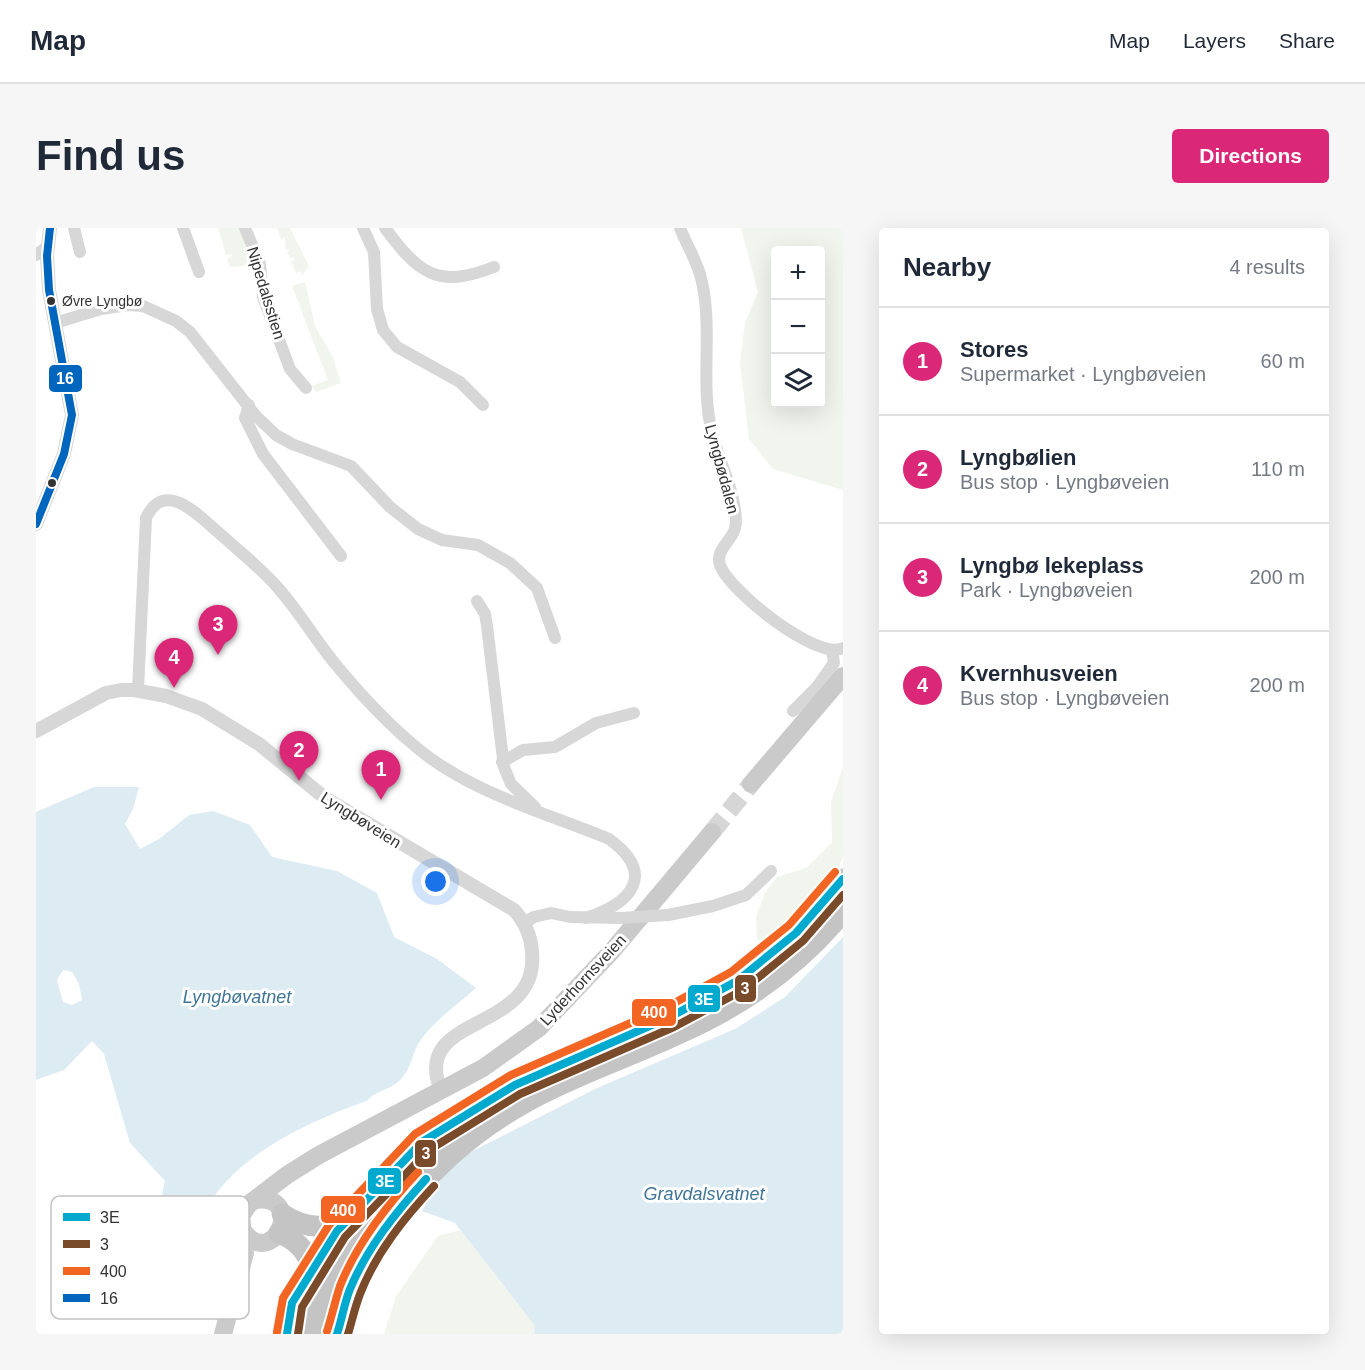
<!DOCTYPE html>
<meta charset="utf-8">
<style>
:root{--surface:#fff;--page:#f6f6f7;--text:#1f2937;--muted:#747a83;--line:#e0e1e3;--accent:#db2777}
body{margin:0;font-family:Helvetica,sans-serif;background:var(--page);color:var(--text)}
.controls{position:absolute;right:18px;top:18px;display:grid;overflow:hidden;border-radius:6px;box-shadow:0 6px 24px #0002}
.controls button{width:54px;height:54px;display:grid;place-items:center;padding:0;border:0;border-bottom:2px solid var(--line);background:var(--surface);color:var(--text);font:30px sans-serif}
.you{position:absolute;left:400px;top:654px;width:21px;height:21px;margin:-15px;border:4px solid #fff;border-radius:50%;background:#1a73e8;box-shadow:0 0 0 9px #1a73e833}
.badge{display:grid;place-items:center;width:39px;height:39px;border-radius:50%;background:var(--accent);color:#fff;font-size:20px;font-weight:700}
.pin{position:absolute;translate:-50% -50px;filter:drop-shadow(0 2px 3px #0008)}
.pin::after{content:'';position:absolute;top:32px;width:21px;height:18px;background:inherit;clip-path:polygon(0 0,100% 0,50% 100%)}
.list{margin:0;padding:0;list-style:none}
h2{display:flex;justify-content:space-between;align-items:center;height:78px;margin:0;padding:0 24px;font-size:26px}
h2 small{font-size:20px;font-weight:400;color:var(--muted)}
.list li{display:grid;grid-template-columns:39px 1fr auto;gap:18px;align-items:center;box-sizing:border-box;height:108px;padding:0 24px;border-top:2px solid var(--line)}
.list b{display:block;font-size:22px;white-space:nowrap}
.list p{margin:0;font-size:20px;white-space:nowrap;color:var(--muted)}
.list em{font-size:20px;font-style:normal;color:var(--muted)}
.icon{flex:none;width:33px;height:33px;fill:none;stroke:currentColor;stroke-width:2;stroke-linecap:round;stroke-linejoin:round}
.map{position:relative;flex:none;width:807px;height:1106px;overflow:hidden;border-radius:6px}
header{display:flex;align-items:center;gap:36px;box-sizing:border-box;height:84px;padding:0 30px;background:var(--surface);border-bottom:2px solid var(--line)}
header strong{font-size:28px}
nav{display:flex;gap:33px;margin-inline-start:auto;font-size:21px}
.intro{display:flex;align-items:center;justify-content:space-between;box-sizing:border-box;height:144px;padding:0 36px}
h1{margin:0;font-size:42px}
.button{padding:15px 27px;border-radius:6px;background:var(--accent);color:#fff;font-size:21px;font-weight:700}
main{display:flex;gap:36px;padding:0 36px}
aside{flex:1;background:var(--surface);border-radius:6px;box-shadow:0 6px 24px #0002}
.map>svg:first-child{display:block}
.green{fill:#f1f5ed;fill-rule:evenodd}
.water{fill:#ddebf3;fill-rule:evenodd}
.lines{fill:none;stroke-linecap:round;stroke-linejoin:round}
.primary-tunnel{stroke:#d6d6d6;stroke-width:18;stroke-dasharray:18 9;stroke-linecap:butt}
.minor{stroke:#d7d7d7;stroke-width:12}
.tertiary{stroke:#d7d7d7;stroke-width:14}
.primary{stroke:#cacaca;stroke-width:18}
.motorway{stroke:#c4c4c4;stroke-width:21}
.minor-bridge{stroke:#d7d7d7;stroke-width:12}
.bus-1-casing{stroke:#fff;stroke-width:12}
.bus-2-casing{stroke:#fff;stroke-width:12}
.bus-3-casing{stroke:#fff;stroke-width:12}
.bus-4-casing{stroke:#fff;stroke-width:12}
.bus-1{stroke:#00a9ce;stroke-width:8}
.bus-2{stroke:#7a4b2a;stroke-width:8}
.bus-3{stroke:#f26522;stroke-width:8}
.bus-4{stroke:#0065bd;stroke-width:8}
.bus-dot{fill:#333;stroke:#fff;stroke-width:2}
.labels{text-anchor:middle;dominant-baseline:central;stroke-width:6;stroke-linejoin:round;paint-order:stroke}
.bus-label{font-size:14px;fill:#333;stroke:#fff;text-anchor:start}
.street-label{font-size:16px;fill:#333;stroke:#fff}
.water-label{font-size:18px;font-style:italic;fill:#3f7597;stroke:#fff}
.key{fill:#fff;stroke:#c2c2c2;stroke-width:1.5}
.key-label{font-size:16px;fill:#333}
.line-badge{stroke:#fff;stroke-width:2}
.badge-label{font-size:16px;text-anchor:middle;font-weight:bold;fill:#fff}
</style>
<header>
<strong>Map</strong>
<nav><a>Map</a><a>Layers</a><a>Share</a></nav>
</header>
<div class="intro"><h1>Find us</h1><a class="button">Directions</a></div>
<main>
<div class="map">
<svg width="807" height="1106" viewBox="0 0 807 1106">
<rect width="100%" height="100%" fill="#fff"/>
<g class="green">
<path d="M182,0H204L219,37L194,39L191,30L196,28V26L190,27Z"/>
<path d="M241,0H254L273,38L266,47L264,43L260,45L255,33L259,32L258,29L254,30L251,24L255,21L250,22L249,10L245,11Z"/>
<path d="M705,0H807V262L737,241L713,211L704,134L709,95L722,64ZM740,22H784V176H740Z"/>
<path d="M269,54L279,98L297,130L305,155L280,164L276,158L292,152L256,58Z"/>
<path d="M807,539C807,568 807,599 807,627C804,651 747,701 726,714L721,711L720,689L729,665L741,649L770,640L796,614L795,574Z"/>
<path d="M424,1002L499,1098L498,1106H348L360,1068L402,1008Z"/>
</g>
<g class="water">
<path d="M58,559H103L97,581L89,596L104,621L123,611L153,587L177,583L214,597L236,629L301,643L341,665L358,709L401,731L440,760C420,778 397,793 382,816C376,827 375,840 366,850C356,862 340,862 331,873C271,893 164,942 162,1015C162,1023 167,1033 170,1041L158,1049L154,1035L122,984L129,953L94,915L68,826L56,813L28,842L0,852V584ZM27,742L36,744L43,756L46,772L36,777L27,774L21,752Z"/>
<path d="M807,709V1106H498L499,1098L419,995L386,983L415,934L561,860L699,801L749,769Z"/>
</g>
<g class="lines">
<path class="primary-tunnel" d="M676,604L715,556"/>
<g class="minor">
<path d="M38,0L44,24"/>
<path d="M147,0L163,44"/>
<path d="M209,0L224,36L227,69L254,141L270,160"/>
<path d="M327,0L338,24L341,81L347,102L361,119L424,154L447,177"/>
<path d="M349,0C383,46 402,61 458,39"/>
<path d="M644,0C650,16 661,33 665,50C677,97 665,148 674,196C680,229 699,259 700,293C701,311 678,320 684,337C693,363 781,433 807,420"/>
<path d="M0,27L12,18"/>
<path d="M19,95L65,81L92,77L107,78L140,93L154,104L220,188L240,207L256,216L315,238L354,279L382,301L406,312L442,317L474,335L501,360L519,410"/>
<path d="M213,177L209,190L227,226L305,328"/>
<path d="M441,373L449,386L451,398L468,539L475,556L499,579"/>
<path d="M102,462L110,290C129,250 163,288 183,305C203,323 225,340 243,361C264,385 280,413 301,438C325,467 351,495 380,519C433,564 510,585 573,611C621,646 596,675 550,690"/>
<path d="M790,468L781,459L798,435L796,422"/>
<path d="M757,483L781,459"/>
<path d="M466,534L487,522L519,519L560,495L598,485"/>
<path d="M632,687L677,678L710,667L735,643"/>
<path d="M488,695L498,689L515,685L534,689L585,690"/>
</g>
<g class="tertiary">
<path d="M0,296L28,226L36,187L13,62L11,28L14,0"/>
<path d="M0,503L70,465L85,462H98L130,468L166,481L223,516L289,570L478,682C489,694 495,708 496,724C504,806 373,785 405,862"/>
</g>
<g class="primary">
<path d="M715,556L807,448"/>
<path d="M207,1003C238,1044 271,965 219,972"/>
<path d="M187,1106L209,1025L205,988L213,976L251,947L283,927L447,840L503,800L576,723L676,604"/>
</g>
<g class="motorway">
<path d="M246,986C284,1011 312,995 340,964"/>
<path d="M243,1005C279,1019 284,1054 270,1086"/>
<path d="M275,1106C286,1080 296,1052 310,1027C347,957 408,897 477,858C527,829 583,812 635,788C705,756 759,711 807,651"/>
<path d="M296,1106C338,1005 393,928 490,874C538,847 591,830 640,807C704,779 763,738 807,684"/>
</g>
<path class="minor-bridge" d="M585,690L632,687"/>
<defs>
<g id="bus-1">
<path d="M251,1106L256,1075L301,1003L386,914L479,857L634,789L701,753L760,705L807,651"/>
<path d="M301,1106C306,1091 308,1076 314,1061C331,1020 360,984 390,951"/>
</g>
<g id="bus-2">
<path d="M262,1106L266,1079L309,1009L393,922L484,866L638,799L707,762L767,713L807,667"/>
<path d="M312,1106C316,1093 319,1079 324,1066C340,1025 368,990 398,958"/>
</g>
<g id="bus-3">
<path d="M291,1103C296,1088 299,1073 304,1058C321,1015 351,977 382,944"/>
<path d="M241,1104L247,1070L293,997L379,906L475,847L629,780L695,744L753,697L799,644"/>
</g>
<path id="bus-4" d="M0,296L28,226L36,187L13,62L11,28L14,0"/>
</defs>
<use href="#bus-1" class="bus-1-casing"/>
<use href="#bus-2" class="bus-2-casing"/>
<use href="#bus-3" class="bus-3-casing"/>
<use href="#bus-4" class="bus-4-casing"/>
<use href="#bus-1" class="bus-1"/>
<use href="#bus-2" class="bus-2"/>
<use href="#bus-3" class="bus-3"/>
<use href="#bus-4" class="bus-4"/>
</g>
<g class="bus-dot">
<circle cx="15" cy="73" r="5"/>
<circle cx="16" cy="255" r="5"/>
</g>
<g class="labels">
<g class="bus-label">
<text x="26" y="73">Øvre Lyngbø</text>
</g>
<g class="street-label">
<text transform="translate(230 65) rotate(73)">Nipedalsstien</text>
<text transform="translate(686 241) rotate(75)">Lyngbødalen</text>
<text transform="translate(325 592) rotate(32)">Lyngbøveien</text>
<text transform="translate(547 752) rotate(-47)">Lyderhornsveien</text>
</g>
<g class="water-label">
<text x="201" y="769">Lyngbøvatnet</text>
<text x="668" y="966">Gravdalsvatnet</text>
</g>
</g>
<rect x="15" y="968" width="198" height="123" rx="9" class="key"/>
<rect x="27" y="985" width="27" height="8" fill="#00a9ce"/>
<rect x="27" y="1012" width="27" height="8" fill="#7a4b2a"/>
<rect x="27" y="1039" width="27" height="8" fill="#f26522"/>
<rect x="27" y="1066" width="27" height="8" fill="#0065bd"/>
<g class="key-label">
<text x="64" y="995">3E</text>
<text x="64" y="1022">3</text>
<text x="64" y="1049">400</text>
<text x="64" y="1076">16</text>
</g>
<g class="line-badge">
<rect x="12" y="136" width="35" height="29" rx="6" fill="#0065bd"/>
<rect x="698" y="746" width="23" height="29" rx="6" fill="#7a4b2a"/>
<rect x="651" y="756" width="34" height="29" rx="6" fill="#00a9ce"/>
<rect x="595" y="770" width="46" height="29" rx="6" fill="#f26522"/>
<rect x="378" y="911" width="23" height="29" rx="6" fill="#7a4b2a"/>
<rect x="331" y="939" width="35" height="28" rx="6" fill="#00a9ce"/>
<rect x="284" y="967" width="46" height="29" rx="6" fill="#f26522"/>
</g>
<g class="badge-label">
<text x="29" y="156">16</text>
<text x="709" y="766">3</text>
<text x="668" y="777">3E</text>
<text x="618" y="790">400</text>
<text x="390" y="931">3</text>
<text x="349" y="959">3E</text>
<text x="307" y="988">400</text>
</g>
</svg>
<div class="controls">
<button>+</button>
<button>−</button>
<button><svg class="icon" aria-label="layers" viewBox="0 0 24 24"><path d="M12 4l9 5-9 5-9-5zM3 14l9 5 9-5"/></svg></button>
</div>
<div class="you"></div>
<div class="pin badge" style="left:345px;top:572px">1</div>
<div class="pin badge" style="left:263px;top:553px">2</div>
<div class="pin badge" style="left:182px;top:427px">3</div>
<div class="pin badge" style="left:138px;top:460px">4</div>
</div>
<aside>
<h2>Nearby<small>4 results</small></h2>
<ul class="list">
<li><span class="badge">1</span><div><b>Stores</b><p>Supermarket · Lyngbøveien</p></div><em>60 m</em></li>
<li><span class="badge">2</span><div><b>Lyngbølien</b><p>Bus stop · Lyngbøveien</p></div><em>110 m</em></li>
<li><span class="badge">3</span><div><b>Lyngbø lekeplass</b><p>Park · Lyngbøveien</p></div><em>200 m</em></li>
<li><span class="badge">4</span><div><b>Kvernhusveien</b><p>Bus stop · Lyngbøveien</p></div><em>200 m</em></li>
</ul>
</aside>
</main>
